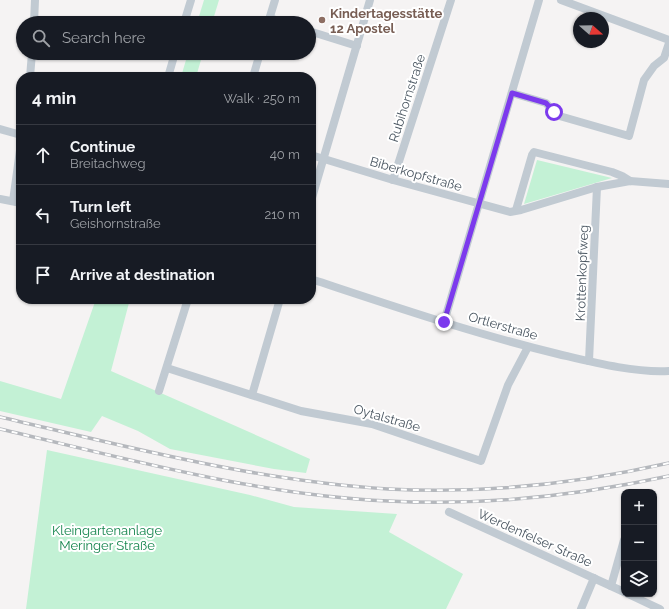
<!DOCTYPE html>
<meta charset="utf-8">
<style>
:root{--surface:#171b24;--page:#20242c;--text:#f1f3f6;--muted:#9ea1a6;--line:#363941}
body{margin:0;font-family:Raleway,sans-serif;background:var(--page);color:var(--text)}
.controls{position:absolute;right:12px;bottom:12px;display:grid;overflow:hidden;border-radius:8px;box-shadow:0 1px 3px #0004}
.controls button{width:36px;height:36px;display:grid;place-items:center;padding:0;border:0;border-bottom:1px solid var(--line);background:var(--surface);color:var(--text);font:20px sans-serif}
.compass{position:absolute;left:573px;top:12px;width:36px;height:36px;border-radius:50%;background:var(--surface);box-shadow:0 1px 3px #0004;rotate:110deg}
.stop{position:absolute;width:12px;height:12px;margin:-9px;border:3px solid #7c3aed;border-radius:50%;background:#fff}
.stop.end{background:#7c3aed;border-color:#fff;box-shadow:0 1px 4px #0008}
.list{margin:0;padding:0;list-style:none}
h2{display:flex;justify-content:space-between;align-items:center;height:52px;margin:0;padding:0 16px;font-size:17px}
h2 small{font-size:13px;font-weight:400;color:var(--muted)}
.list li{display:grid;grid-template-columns:26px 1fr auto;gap:12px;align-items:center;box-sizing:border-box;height:60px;padding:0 16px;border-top:1px solid var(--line)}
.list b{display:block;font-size:15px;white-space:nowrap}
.list p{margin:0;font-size:13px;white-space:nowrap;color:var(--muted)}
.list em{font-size:13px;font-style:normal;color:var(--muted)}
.icon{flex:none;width:22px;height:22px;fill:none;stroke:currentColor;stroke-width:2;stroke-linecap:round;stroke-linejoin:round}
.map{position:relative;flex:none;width:669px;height:609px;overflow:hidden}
.search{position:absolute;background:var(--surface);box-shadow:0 1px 3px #0004;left:16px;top:16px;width:300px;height:44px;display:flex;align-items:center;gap:10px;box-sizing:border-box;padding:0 14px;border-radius:22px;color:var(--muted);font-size:15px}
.panel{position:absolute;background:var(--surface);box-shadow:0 1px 3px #0004;left:16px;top:72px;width:300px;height:232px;border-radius:16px}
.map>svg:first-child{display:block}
.green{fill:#c3f1d5}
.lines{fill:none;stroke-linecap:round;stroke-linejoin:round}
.minor{stroke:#c1cad2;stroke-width:8}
.rail-casing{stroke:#b5b8bd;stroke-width:3.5}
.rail{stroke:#fff;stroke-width:2;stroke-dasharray:6;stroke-linecap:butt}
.route{stroke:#7c3aed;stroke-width:5}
.education-dot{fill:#8d6e63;stroke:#fff;stroke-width:1.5}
.labels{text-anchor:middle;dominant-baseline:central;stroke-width:4;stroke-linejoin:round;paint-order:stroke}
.education-label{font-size:13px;font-weight:bold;fill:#785e54;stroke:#fff;text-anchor:start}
.street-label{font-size:13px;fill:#4a5661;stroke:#fff}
.park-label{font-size:13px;fill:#17864f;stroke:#fff}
</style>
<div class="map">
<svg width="669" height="609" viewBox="0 0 669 609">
<rect width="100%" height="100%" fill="#f5f3f3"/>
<g class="green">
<path d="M204,0H219L212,23H197Z"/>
<path d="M188,53H203L196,77H181Z"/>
<path d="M537,160L612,178L524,204Z"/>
<path d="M96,299H130L111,371L310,459L306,473L274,469L170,449L138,431L102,416L91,432L0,411V381L61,399Z"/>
<path d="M47,450L250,495L294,507L397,514L389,532L463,574L446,609H26Z"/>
</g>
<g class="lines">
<g class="minor">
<path d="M561,0L669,40"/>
<path d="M270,18L284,23"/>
<path d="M34,23L35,0"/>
<path d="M184,23L191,0"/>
<path d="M268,23L275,0"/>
<path d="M309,31L357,46"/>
<path d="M30,77L32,53"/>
<path d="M168,77L175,53"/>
<path d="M253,77L260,53"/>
<path d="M512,93L546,103L556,115L629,136L644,80L654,66L664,58L669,43"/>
<path d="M0,129L21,135"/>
<path d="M311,155L393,180L510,212L521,210L597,187L630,181L669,184"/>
<path d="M393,180L451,0"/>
<path d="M0,199L21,203"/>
<path d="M13,201L21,143"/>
<path d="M311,201L370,0"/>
<path d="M516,210L532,155L534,152L612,172L622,176L630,181"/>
<path d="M311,279C393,306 475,334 558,354C592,362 634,373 669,371"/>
<path d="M444,322L539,0"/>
<path d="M589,361L597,187"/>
<path d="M167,368L301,411L372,424L481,461L508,385L528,347"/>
<path d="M159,391L188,299"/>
<path d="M252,395L280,299"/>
<path d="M449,512L624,592"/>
<path d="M611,586L624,540"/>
<path d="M628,594L660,609"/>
<path d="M581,609L594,578"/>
</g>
<defs>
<g id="rail">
<path d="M0,417C128,447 257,481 388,489C482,494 577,484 669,463"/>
<path d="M0,429C128,459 257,495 388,501C483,506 577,496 669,476"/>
</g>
</defs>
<use href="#rail" class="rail-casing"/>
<use href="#rail" class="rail"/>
</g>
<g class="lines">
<path class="route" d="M444,322L512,93L546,103L554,112"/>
</g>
<circle class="education-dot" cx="322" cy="20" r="4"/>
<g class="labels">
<g class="education-label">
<text x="330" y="13">Kindertagesstätte<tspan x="330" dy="15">12 Apostel</tspan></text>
</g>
<g class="street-label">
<text transform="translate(407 98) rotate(-72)">Rubihornstraße</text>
<text transform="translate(416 174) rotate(16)">Biberkopfstraße</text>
<text transform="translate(582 273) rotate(-88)">Krottenkopfweg</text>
<text transform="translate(503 326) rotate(16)">Ortlerstraße</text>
<text transform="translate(387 418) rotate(16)">Oytalstraße</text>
<text transform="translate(535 538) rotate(24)">Werdenfelser Straße</text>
</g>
<g class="park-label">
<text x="107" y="530">Kleingartenanlage<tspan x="107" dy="15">Meringer Straße</tspan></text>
</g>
</g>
</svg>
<div class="controls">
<button>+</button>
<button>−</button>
<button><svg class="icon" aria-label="layers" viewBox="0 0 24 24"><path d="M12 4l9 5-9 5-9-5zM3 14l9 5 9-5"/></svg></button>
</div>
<svg class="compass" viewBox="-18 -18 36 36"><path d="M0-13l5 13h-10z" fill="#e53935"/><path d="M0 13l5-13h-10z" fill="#9ea1a6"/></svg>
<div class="stop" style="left:554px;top:112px"></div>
<div class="stop end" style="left:444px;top:322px"></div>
<div class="search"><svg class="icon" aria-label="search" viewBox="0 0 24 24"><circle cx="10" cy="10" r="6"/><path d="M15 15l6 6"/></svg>Search here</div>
<section class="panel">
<h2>4 min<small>Walk · 250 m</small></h2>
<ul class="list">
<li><svg class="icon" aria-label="ahead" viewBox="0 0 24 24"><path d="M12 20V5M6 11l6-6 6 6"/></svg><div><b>Continue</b><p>Breitachweg</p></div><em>40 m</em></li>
<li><svg class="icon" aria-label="left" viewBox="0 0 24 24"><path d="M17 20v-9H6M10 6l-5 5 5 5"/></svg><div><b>Turn left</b><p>Geishornstraße</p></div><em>210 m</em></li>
<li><svg class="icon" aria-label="arrive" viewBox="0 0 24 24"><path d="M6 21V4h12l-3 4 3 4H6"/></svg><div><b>Arrive at destination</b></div></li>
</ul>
</section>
</div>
